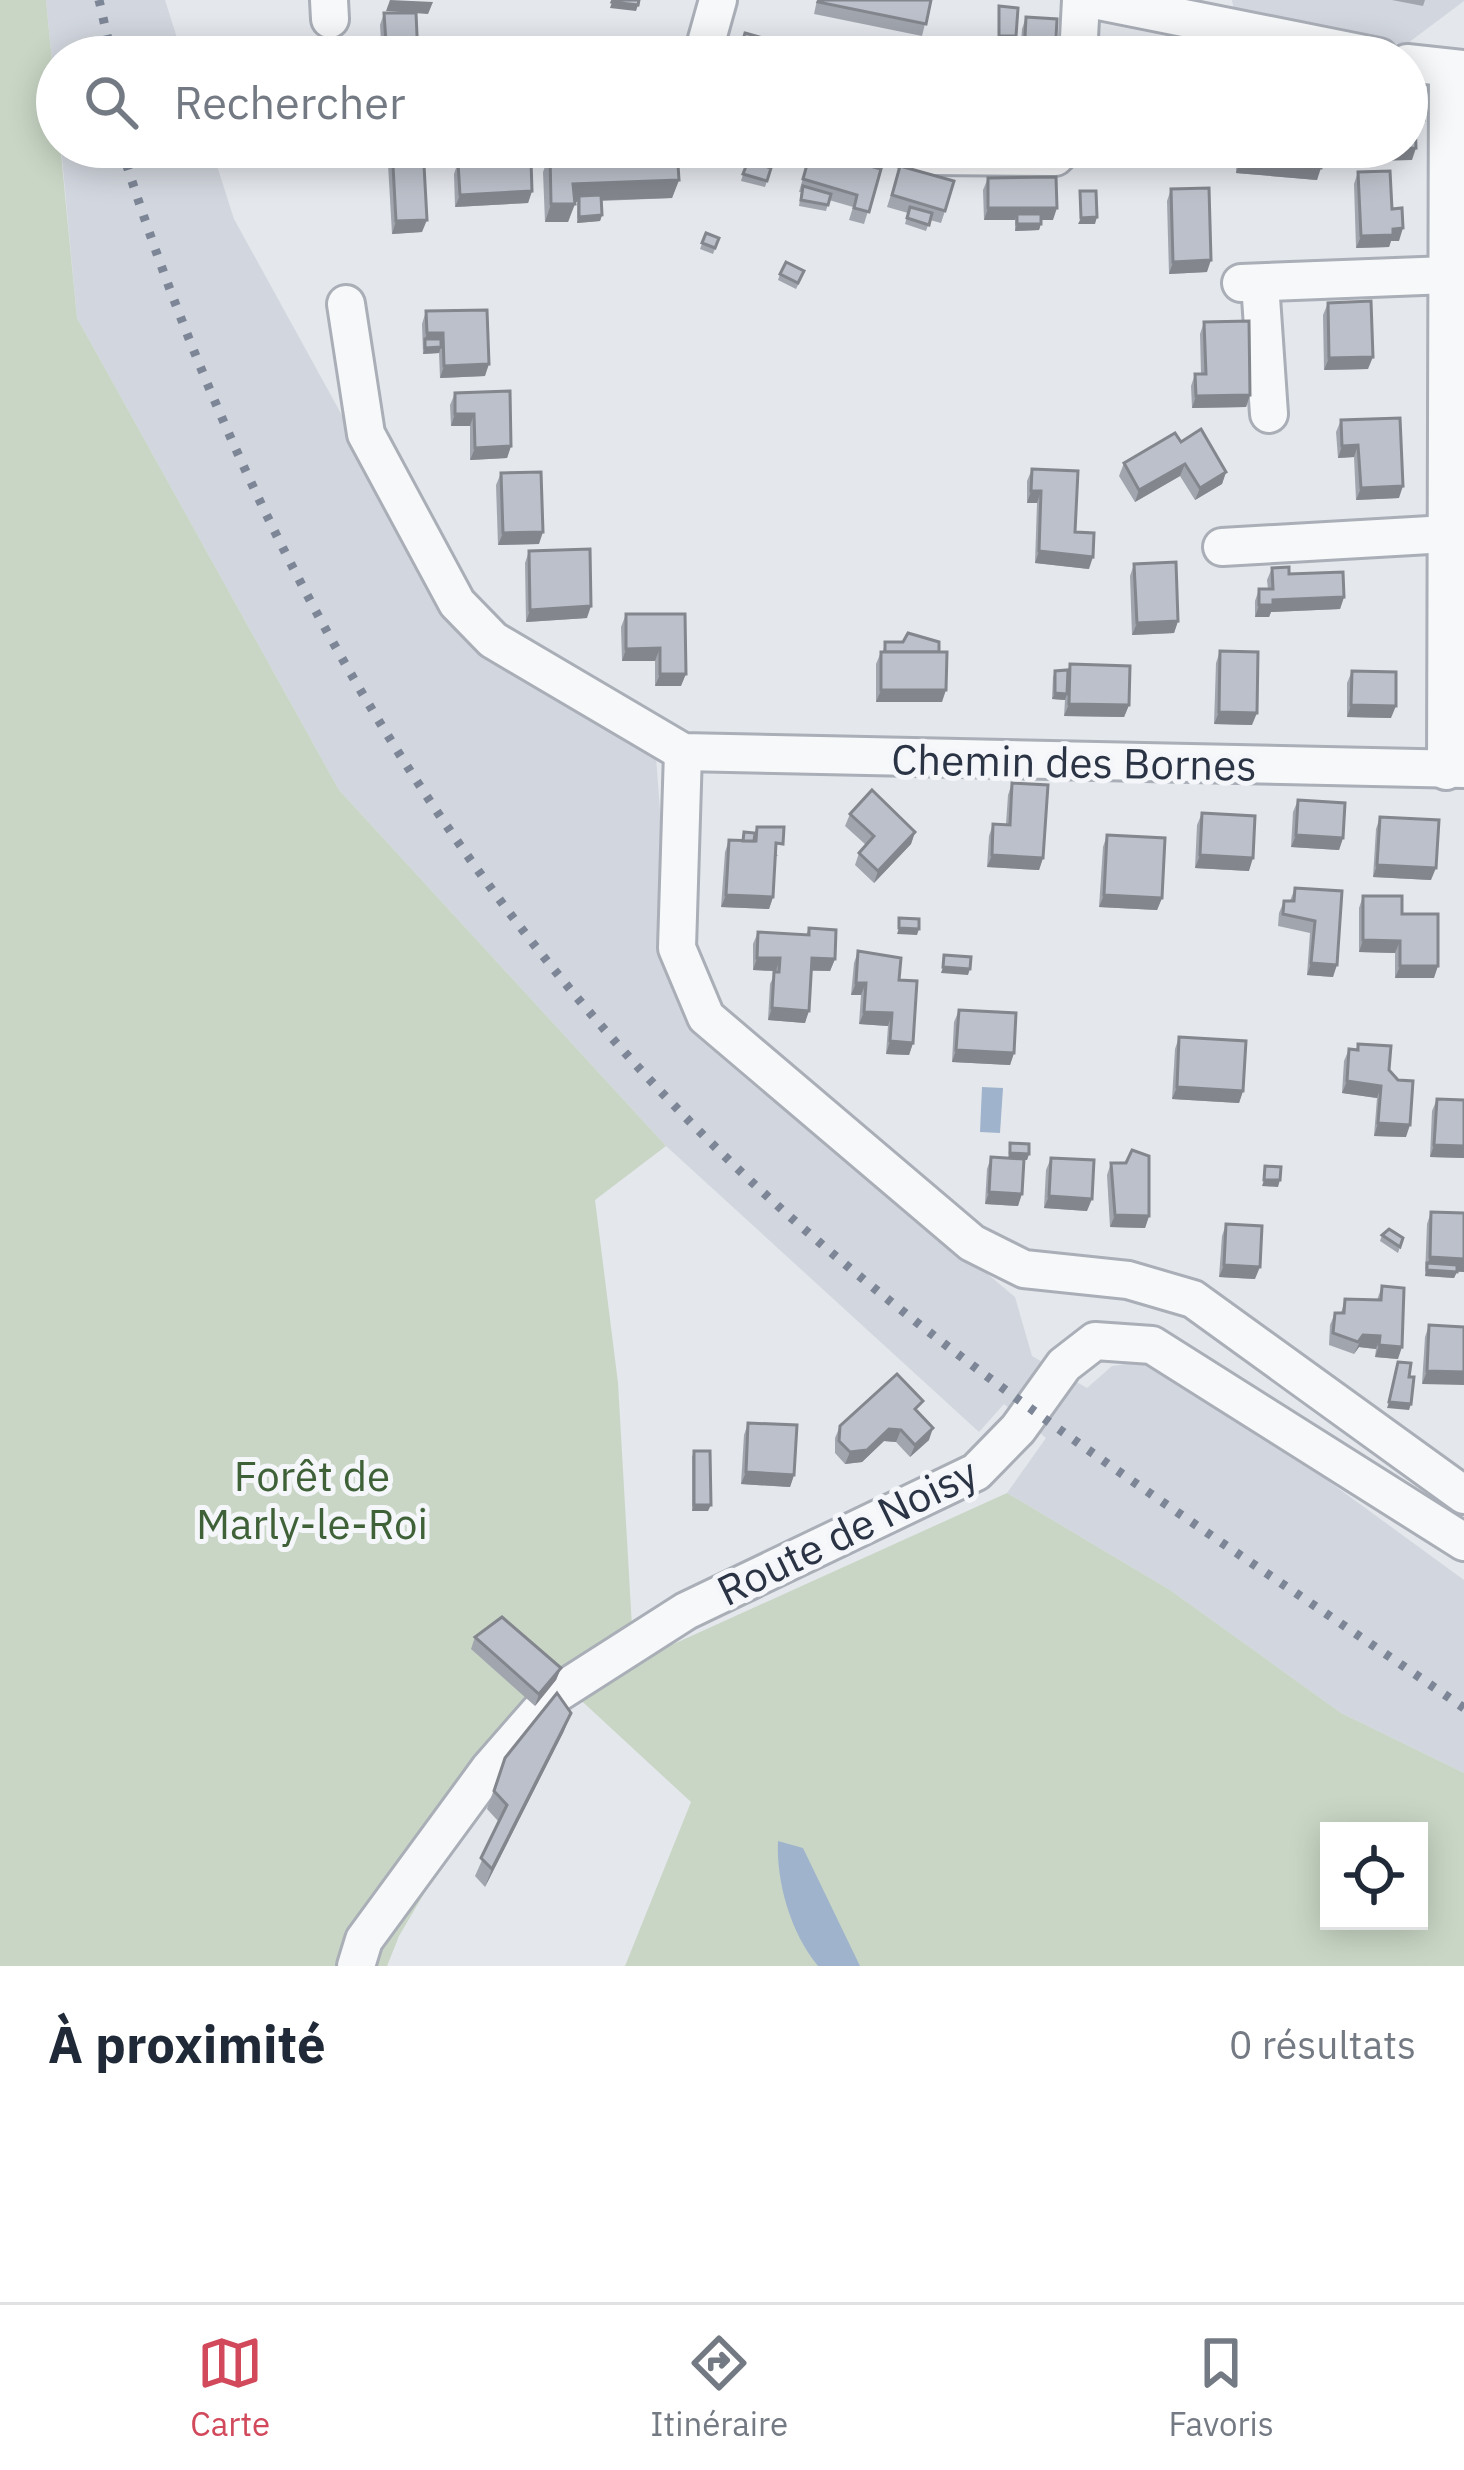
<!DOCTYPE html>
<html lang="fr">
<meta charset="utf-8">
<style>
:root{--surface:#fff;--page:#f6f6f7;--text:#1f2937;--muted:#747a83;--line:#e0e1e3;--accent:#d1495b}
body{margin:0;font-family:"IBM Plex Sans",sans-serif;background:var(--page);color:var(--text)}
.controls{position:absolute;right:36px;bottom:36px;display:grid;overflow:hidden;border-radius:0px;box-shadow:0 6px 30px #0003}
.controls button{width:108px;height:108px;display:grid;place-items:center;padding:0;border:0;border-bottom:3px solid var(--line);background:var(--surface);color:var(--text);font:60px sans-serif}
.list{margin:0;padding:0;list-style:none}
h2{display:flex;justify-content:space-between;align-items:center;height:156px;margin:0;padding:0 48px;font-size:51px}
h2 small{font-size:39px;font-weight:400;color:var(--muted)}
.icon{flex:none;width:66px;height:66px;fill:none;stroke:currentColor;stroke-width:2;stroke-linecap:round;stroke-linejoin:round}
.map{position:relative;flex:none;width:1464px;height:1966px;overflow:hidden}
.search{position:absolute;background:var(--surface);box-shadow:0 6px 30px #0003;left:36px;right:36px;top:36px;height:132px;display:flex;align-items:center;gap:30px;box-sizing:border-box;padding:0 42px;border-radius:66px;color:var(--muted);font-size:45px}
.sheet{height:336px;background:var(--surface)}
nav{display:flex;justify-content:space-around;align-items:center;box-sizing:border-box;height:168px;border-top:3px solid var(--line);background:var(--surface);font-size:33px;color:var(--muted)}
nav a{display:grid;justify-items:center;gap:6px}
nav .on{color:var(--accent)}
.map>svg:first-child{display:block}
.built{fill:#d2d6de}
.green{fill:#c9d6c5;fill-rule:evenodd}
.water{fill:#9fb4cc}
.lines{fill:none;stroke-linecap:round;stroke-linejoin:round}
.minor-casing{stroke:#a9aeb7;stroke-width:42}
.minor{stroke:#f7f8fa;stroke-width:36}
.rail{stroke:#7d8696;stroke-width:9;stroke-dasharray:6 12;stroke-linecap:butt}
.wall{fill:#a1a5ae}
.shaded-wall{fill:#83868d}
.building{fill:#bbc0ca;stroke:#83868d;stroke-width:3}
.labels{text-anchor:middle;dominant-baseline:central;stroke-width:10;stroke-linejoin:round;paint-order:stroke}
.street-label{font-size:42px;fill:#2b3445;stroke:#f4f6f9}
.park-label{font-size:42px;fill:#3f6138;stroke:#f4f6f9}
</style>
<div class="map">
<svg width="1464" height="1966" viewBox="0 0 1464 1966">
<rect width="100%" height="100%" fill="#e4e7ec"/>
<g class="built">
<path d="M46,0H165L183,57H57V110Z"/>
<path d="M1232,0H1464V1L1404,46L1234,11Z"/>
<path d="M61,147H211L234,219L454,619L656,757L673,983L719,1049L1015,1297L1032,1356L1087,1388L1112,1366L1140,1362L1205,1391L1464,1580V1773L1341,1713L1170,1590L1007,1493L1046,1438L1004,1404L979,1432L666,1146L339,790L77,318Z"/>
</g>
<path class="green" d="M0,0H46L77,318L339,790L666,1146L595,1200L618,1383L634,1662L1007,1493L1170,1590L1341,1713L1464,1773V1966H625L691,1802L573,1693L507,1753L399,1936L387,1966H0ZM1329,1831H1419V1921H1329Z"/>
<g class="water">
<path d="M982,1087L1003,1088L1000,1133L980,1132Z"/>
<path d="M778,1841L803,1848L860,1966H818C791,1934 776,1882 778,1841Z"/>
</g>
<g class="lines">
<defs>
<g id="minor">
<path d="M329,0L330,19"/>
<path d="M1094,0L1379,57"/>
<path d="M702,57L718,0"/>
<path d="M1078,57L1081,0"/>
<path d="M1407,63L1464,69"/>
<path d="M899,147L928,156L1055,157L1065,147"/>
<path d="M1241,283L1448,275"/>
<path d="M1260,283L1269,414"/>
<path d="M346,304L366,434L457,603L493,640L683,752L1464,769"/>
<path d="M1222,547L1447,534"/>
<path d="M683,752L677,948L706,1017L972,1243L1024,1269L1128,1280L1193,1299L1464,1495"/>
<path d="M1446,771L1448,71"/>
<path d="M356,1966L364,1940L490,1768L553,1696L686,1611L976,1472L1018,1429L1064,1365L1095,1341L1152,1345L1464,1542"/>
</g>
</defs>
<use href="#minor" class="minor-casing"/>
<use href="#minor" class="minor"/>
<g class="rail">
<path d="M99,0L112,57"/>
<path d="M121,147C253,567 482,954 819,1242C1020,1415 1247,1557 1464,1708"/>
</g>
</g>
<g class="wall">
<path d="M817,0H931L922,36L814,14Z"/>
<path d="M1392,0H1425L1423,6Z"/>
<path d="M384,13L418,57H382L380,25Z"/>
<path d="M1026,17L1055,57H1020L1022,29Z"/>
<path d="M387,147H423L422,232L392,234Z"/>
<path d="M692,147H778L765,187L741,181L745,168L692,153Z"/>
<path d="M1237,147H1323L1317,180L1236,173Z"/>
<path d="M811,150L881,169L864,224L849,220L853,207L829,200L826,211L799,206L801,192H799Z"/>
<path d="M550,154L679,180L672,198L601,201L602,215L600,221L577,223V202H575L568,222H545L543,172Z"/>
<path d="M458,162L532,191L528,203L455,207L454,174Z"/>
<path d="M900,166L945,211L941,223L930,220L926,231L905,224L908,213L887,207Z"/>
<path d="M1358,172L1392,209L1399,241H1391L1389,247L1356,248L1354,184Z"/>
<path d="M988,178L1053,220H1041L1039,230L1015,231V220H984L983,190Z"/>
<path d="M1171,189L1207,272L1169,274L1167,201Z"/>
<path d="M706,233L719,238L713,254L700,249Z"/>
<path d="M780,274L802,277L796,289L778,280Z"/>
<path d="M1328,303L1368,369L1324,370L1323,315Z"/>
<path d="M426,311L485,376L440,378L439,353L423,354L422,324Z"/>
<path d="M1204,322L1250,395L1246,407L1192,408L1191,386L1195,374H1201L1200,334Z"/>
<path d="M455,393L511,446L507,458L470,460V426H451L450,405Z"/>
<path d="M1341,420L1399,498L1356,500L1354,457L1338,458L1336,432Z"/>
<path d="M1181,442L1226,472L1222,484L1195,500L1180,476L1135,502L1119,476L1124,463Z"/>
<path d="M1032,469L1089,569L1035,563L1037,503H1027V481Z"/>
<path d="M501,473L539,544L498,545L496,485Z"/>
<path d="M529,551L587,618L526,622L525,563Z"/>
<path d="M1134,564L1178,621L1174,633L1132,635L1130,576Z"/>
<path d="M1272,568L1344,597L1340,609L1271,612L1269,617H1255V601L1259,589H1268L1267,580Z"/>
<path d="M626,614H685L681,686H655V661H622L621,627Z"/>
<path d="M885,642L942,702H876V664L881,652H883Z"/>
<path d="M1220,651L1252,725L1214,724L1216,663Z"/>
<path d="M1070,664L1129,705L1124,717L1064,716L1065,700L1052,699L1053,677L1055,671L1068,670Z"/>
<path d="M1352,671L1391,718L1347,717V683Z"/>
<path d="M1012,783L1043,858L1039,870L987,867L989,836L993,824H1006L1008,795Z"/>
<path d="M1298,800L1343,838L1339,850L1291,847L1293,812Z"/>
<path d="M1202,813L1249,871L1195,868L1197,825Z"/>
<path d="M850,814L915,832L911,844L874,883L855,865L859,853L866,845L845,826Z"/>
<path d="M1380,817L1431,880L1373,877L1376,829Z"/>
<path d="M757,827L778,856H775L773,897L769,909L721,907L725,852L729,840H742L744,832L755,833Z"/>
<path d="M1107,835L1162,898L1157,910L1099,907L1103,847Z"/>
<path d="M1295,888L1342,891L1333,977L1307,975L1310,933L1278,926L1279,913L1284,901H1290Z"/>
<path d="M1363,896L1402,914L1434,978H1395V953L1359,952V908Z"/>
<path d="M809,928L835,959L830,971H811L805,1023L768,1020L770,984L776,971L753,970V944L758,932L806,935Z"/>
<path d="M858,951L899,980L913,1043L909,1055L886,1054L888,1026L859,1024L861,995H851L854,963Z"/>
<path d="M959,1010L1014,1053L1010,1065L952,1062L954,1022Z"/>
<path d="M1179,1037L1243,1091L1239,1103L1172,1099L1175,1049Z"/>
<path d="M1358,1044L1389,1070L1406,1137L1374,1136L1377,1098L1342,1093L1344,1061L1349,1049L1356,1050Z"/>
<path d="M1437,1099L1464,1100V1158L1430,1157L1432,1111Z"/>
<path d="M1010,1143L1029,1154L1027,1160H1024L1018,1206L985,1204L987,1169L991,1157L1008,1158Z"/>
<path d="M1051,1158L1087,1211L1044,1208L1046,1170Z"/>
<path d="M1111,1163L1149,1216L1145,1228L1110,1227L1107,1175Z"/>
<path d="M1431,1212L1464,1213V1272L1457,1271L1454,1278L1425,1276L1427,1224Z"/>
<path d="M1226,1224L1255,1279L1219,1277L1222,1236Z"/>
<path d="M1382,1235L1403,1238L1398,1253L1380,1241Z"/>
<path d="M1382,1286L1398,1359L1375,1357L1376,1349L1359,1347L1354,1354L1329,1345L1330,1325L1335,1313H1341L1345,1299L1377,1300Z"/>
<path d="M1429,1325L1464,1327L1422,1384L1425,1337Z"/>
<path d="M919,1413L929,1440L910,1457L896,1442L884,1441L862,1462L845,1464L835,1453V1438L840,1426Z"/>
<path d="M748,1423L794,1475L790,1487L741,1484L744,1435Z"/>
<path d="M694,1451L708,1511H692V1457Z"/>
<path d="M475,1637L561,1668L556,1680L535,1706L471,1649Z"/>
<path d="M564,1731L485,1887L475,1876L499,1822L487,1809L505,1758Z"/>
</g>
<g class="shaded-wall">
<path d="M390,0L433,2L428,14L386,11Z"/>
<path d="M612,2L638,5L636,11L610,8Z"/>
<path d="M999,36H1016L1014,42H996Z"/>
<path d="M1415,119L1424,120L1419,132L1411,131Z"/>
<path d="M1416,148L1412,160L1379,161L1383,149Z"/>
<path d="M1142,160L1139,166L1125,168L1127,162Z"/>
<path d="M1240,161L1321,168L1317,180L1236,173Z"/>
<path d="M679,180L672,198L579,201V196L577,202H567L573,184Z"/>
<path d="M532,191L528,203L455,207L460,195Z"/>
<path d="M551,204H575L568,222H545Z"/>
<path d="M988,208H1057L1053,220H1017V214L1015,220H984Z"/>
<path d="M602,215L600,221L577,223L579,217Z"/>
<path d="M1097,217L1095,224H1078L1081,218Z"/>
<path d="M427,220L422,232L392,234L396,221Z"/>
<path d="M1017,224H1041L1039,230L1015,231Z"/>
<path d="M1403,228L1399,241H1391L1389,247L1356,248L1361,236Z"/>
<path d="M1211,260L1207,272L1169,274L1173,262Z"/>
<path d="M427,333H443L439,345L425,339Z"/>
<path d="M441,347L439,353L423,354L425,348Z"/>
<path d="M1373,357L1368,369L1324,370L1329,358Z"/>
<path d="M489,364L485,376L440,378L444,366Z"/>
<path d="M1250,395L1246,407L1192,408L1196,396Z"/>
<path d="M455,414H474L470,426H451Z"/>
<path d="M1358,445L1354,457L1338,458L1342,446Z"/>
<path d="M511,446L507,458L470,460L475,448Z"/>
<path d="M1185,464L1180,476L1135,502L1139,490Z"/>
<path d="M1226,472L1222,484L1195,500L1200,488Z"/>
<path d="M1403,486L1399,498L1356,500L1361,488Z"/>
<path d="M1031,491H1041L1037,503H1027Z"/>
<path d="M543,532L539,544L498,545L503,533Z"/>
<path d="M1039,551L1093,557L1089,569L1035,563Z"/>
<path d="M1344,597L1340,609L1271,612L1269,617H1255L1259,605L1273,600Z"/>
<path d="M591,606L587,618L526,622L530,610Z"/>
<path d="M1178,621L1174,633L1132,635L1137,623Z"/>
<path d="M660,648L655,661H622L626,649Z"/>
<path d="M660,674H686L681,686H655Z"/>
<path d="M881,690H946L942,702H876Z"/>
<path d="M1055,693L1067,694L1065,700L1052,699Z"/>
<path d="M1069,704L1129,705L1124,717L1064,716Z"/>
<path d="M1351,705L1396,706L1391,718L1347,717Z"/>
<path d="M1219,712L1257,713L1252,725L1214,724Z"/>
<path d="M915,832L911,844L874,883L878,871Z"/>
<path d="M1296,835L1343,838L1339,850L1291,847Z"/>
<path d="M992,855L1043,858L1039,870L987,867Z"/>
<path d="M1200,855L1253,858L1249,871L1195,868Z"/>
<path d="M1377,865L1436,868L1431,880L1373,877Z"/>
<path d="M726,895L773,897L769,909L721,907Z"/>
<path d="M1104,895L1162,898L1157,910L1099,907Z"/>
<path d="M899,928L919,929L917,935L897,934Z"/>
<path d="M1363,940L1400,941L1395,953L1359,952Z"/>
<path d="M757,958H780L776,971L753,970Z"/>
<path d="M812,958L835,959L830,971L808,970Z"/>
<path d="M1311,963L1337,965L1333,977L1307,975Z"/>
<path d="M1400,966H1438L1434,978H1395Z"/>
<path d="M943,967L970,969L968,975L941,973Z"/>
<path d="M856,983H866L861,995H851Z"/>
<path d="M772,1008L809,1011L805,1023L768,1020Z"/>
<path d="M864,1012L892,1013L888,1026L859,1024Z"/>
<path d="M890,1041L913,1043L909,1055L886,1054Z"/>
<path d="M956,1050L1014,1053L1010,1065L952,1062Z"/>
<path d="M1347,1081L1381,1086L1377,1098L1342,1093Z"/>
<path d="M1177,1087L1243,1091L1239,1103L1172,1099Z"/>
<path d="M1378,1123L1410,1125L1406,1137L1374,1136Z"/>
<path d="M1434,1145L1464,1146V1158L1430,1157Z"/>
<path d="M1010,1153L1029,1154L1027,1160L1008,1159Z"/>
<path d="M1264,1180H1280L1278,1187L1262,1186Z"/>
<path d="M989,1192L1022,1194L1018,1206L985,1204Z"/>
<path d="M1049,1196L1092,1199L1087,1211L1044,1208Z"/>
<path d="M1115,1215L1149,1216L1145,1228L1110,1227Z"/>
<path d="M1430,1257L1464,1259V1272L1427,1270V1263L1425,1270Z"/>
<path d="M1224,1265L1260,1267L1255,1279L1219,1277Z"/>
<path d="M1427,1270L1457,1272L1454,1278L1425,1276Z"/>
<path d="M1363,1335L1380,1336L1376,1349L1359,1347L1354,1354Z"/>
<path d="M1379,1345L1402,1347L1398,1359L1375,1357Z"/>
<path d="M1427,1371L1464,1372V1385L1422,1384Z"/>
<path d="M1389,1402L1411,1404L1409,1410L1387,1408Z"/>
<path d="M933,1428L929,1440L910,1457L915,1445Z"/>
<path d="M889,1429L901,1430L896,1442L884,1441L862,1462L845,1464L850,1452Z"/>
<path d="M746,1472L794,1475L790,1487L741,1484Z"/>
<path d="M694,1505H711L708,1511H692Z"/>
<path d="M561,1668L556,1680L535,1706L539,1694Z"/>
<path d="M571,1713L564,1731L485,1887L492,1869Z"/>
</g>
<g class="building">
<path d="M613,0H639L638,5L612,2Z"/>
<path d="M819,0H931L926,24L818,2Z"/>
<path d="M999,6L1018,8L1016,36H999Z"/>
<path d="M384,13H416L418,57H387Z"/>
<path d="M1026,17L1057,19L1055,57H1024Z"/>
<path d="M745,33L811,51L810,57H738Z"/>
<path d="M1407,108L1423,109L1424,120L1415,119L1416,148L1383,149V147H1407Z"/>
<path d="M392,147H423L427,220L396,221Z"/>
<path d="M717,147H778L774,162Z"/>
<path d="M1125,147H1140L1142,160L1127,162Z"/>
<path d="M1241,147H1323L1321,168L1240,161Z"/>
<path d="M677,149L679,180L573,184L575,204H551L550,154Z"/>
<path d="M811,150L881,169L869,212L854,208L857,195L803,179Z"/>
<path d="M531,161L532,191L460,195L458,162Z"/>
<path d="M748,161L771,168L767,181L743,174Z"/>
<path d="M900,166L954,181L945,211L892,195Z"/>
<path d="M1390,171L1392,209L1402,208L1403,228L1393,229V235L1361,236L1358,172Z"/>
<path d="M1056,177L1057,208H988V178Z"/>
<path d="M803,186L831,194L828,205L801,200Z"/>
<path d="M1209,188L1211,260L1173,262L1171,189Z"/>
<path d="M1080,191H1096L1097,217L1081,218Z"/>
<path d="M601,195L602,215L579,217V196Z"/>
<path d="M910,207L932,213L929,225L907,218Z"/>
<rect x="1017" y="214" width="24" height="10"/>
<path d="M706,233L719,238L715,248L702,243Z"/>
<path d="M786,262L804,271L798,283L780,274Z"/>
<path d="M1371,301L1373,357L1329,358L1328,303Z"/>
<path d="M487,310L489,364L444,366L443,333H427L426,311Z"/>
<path d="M1249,321L1250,395L1196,396L1195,374H1206L1204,322Z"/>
<path d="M425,339H441V347L425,348Z"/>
<path d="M510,391L511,446L475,448L474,414H455V393Z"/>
<path d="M1400,418L1403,486L1361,488L1358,445L1342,446L1341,420Z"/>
<path d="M1201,429L1226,472L1200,488L1185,464L1139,490L1124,463L1175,433L1181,442Z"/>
<path d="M1032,469L1078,471L1075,532L1094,533L1093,557L1039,551L1041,491H1031Z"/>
<path d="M541,472L543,532L503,533L501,473Z"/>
<path d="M590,549L591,606L530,610L529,551Z"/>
<path d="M1176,562L1178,621L1137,623L1134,564Z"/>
<path d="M1289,567V574L1343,572L1344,597L1273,600V605H1259V589H1273L1272,568Z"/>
<path d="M626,614H685L686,674H660V648L626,649Z"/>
<path d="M908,633L939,642V652H885V642H903Z"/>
<path d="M1220,651L1258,652L1257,713L1219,712Z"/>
<path d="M881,652H947L946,690H881Z"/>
<path d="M1070,664L1130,666L1129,705L1069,704Z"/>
<path d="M1068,670L1067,694L1055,693V671Z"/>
<path d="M1352,671L1396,672V706L1351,705Z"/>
<path d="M1012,783L1048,785L1043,858L992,855L993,824L1010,825Z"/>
<path d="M872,790L915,832L878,871L859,853L874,836L850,814Z"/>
<path d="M1298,800L1345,803L1343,838L1296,835Z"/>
<path d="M1202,813L1255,816L1253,858L1200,855Z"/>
<path d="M1380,817L1439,820L1436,868L1377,865Z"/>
<path d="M757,827H784L783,844L776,843L773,897L726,895L729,840L756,841Z"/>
<path d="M744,832L755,833L754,841H743Z"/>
<path d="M1107,835L1165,838L1162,898L1104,895Z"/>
<path d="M1295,888L1342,891L1337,965L1311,963L1315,921L1283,914L1284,901H1294Z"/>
<path d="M1363,896H1402V914H1438V966H1400V941L1363,940Z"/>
<path d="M899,918L919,919V929L899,928Z"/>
<path d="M809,928L836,930L835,959L812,958L809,1011L772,1008L774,972H779L780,958H757L758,932L809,935Z"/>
<path d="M858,951L901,958L899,980L917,981L913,1043L890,1041L892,1013L864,1012L866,983H856Z"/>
<path d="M944,955L971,957L970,969L943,967Z"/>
<path d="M959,1010L1016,1013L1014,1053L956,1050Z"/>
<path d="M1179,1037L1246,1041L1243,1091L1177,1087Z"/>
<path d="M1358,1044L1391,1046L1389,1070L1398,1080L1413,1081L1410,1125L1378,1123L1381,1086L1347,1081L1349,1049L1358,1050Z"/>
<path d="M1437,1099L1464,1100V1146L1434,1145Z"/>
<path d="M1010,1143L1029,1144V1154L1010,1153Z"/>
<path d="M1132,1150L1149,1156V1216L1115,1215L1111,1163H1126Z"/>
<path d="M991,1157L1024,1159L1022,1194L989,1192Z"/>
<path d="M1051,1158L1094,1160L1092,1199L1049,1196Z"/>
<path d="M1265,1166L1281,1167L1280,1180H1264Z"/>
<path d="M1431,1212L1464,1213V1259L1430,1257Z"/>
<path d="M1226,1224L1262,1226L1260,1267L1224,1265Z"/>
<path d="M1389,1229L1403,1238L1400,1247L1382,1235Z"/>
<path d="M1427,1263L1457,1265V1272L1427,1270Z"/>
<path d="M1382,1286L1404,1288L1402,1347L1379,1345L1380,1336L1363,1335L1358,1342L1333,1333L1335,1313H1344L1345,1299L1381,1300Z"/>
<path d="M1429,1325L1464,1327V1372L1427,1371Z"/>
<path d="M1398,1362L1411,1363L1409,1377H1414L1411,1404L1389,1402Z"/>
<path d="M897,1374L923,1401L915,1409L933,1428L915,1445L901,1430L889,1429L867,1450L850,1452L839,1441L840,1426Z"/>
<path d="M748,1423L797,1425L794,1475L746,1472Z"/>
<path d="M694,1451H710L711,1505H694Z"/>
<path d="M502,1617L561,1668L539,1694L475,1637Z"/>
<path d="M557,1693L571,1713L492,1869L481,1858L507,1805L494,1791L505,1758Z"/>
</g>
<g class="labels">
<g class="street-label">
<text transform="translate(1074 762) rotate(1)">Chemin des Bornes</text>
<text transform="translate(847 1531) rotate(-26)">Route de Noisy</text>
</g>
<g class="park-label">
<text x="312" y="1475">Forêt de<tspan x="312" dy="48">Marly-le-Roi</tspan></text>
</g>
</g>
</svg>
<div class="controls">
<button><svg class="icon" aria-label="locate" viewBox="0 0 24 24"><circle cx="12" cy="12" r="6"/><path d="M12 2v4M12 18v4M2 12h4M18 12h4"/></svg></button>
</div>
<div class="search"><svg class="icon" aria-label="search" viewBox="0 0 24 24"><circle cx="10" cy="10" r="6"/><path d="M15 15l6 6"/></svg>Rechercher</div>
</div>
<section class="sheet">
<h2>À proximité<small>0 résultats</small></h2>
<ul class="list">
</ul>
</section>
<nav>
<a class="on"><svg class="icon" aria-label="map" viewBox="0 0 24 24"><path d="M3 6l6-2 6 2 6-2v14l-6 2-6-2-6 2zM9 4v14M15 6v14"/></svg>Carte</a>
<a><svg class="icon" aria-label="directions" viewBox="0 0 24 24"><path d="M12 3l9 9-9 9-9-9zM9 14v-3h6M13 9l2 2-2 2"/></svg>Itinéraire</a>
<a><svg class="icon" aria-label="saved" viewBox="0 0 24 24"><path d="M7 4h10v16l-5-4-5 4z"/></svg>Favoris</a>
</nav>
